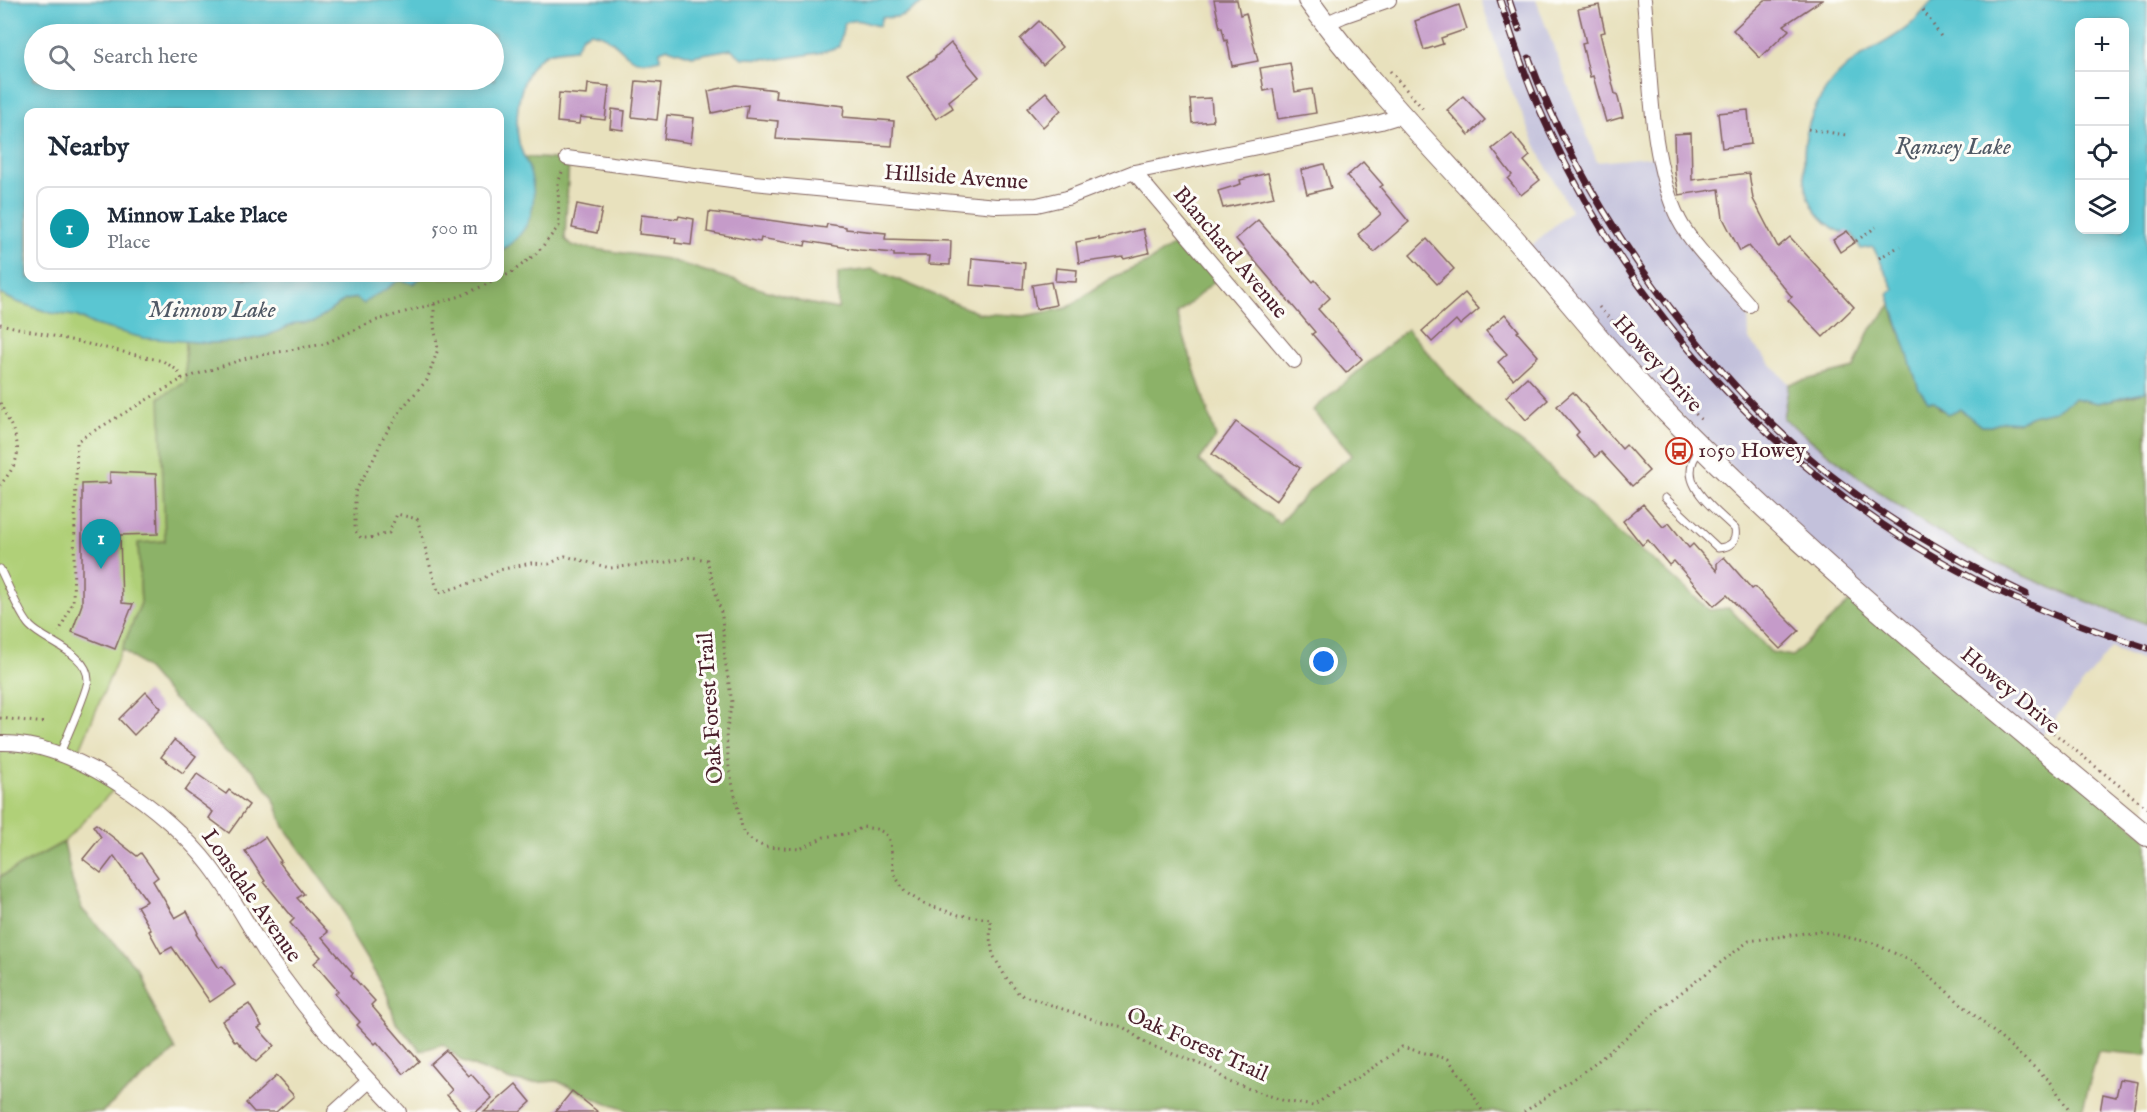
<!DOCTYPE html>
<meta charset="utf-8">
<style>
:root{--surface:#fff;--page:#f2f2f3;--text:#1f2937;--muted:#747a83;--line:#e0e1e3;--accent:#111827}
body{margin:0;font-family:"IM FELL English",serif;background:var(--page);color:var(--text)}
.controls{position:absolute;right:18px;top:18px;display:grid;overflow:hidden;border-radius:12px;box-shadow:0 3px 15px #0003}
.controls button{width:54px;height:54px;display:grid;place-items:center;padding:0;border:0;border-bottom:2px solid var(--line);background:var(--surface);color:var(--text);font:30px sans-serif}
.you{position:absolute;left:1324px;top:662px;width:21px;height:21px;margin:-15px;border:4px solid #fff;border-radius:50%;background:#1a73e8;box-shadow:0 0 0 9px #1a73e833}
.badge{display:grid;place-items:center;width:39px;height:39px;border-radius:50%;background:var(--accent);color:#fff;font-size:20px;font-weight:700}
.pin{position:absolute;translate:-50% -50px;filter:drop-shadow(0 2px 3px #0008)}
.pin::after{content:'';position:absolute;top:32px;width:21px;height:18px;background:inherit;clip-path:polygon(0 0,100% 0,50% 100%)}
.list{margin:0;padding:0;list-style:none}
h2{display:flex;justify-content:space-between;align-items:center;height:78px;margin:0;padding:0 24px;font-size:26px}
h2 small{font-size:20px;font-weight:400;color:var(--muted)}
.list li{display:grid;grid-template-columns:39px 1fr auto;gap:18px;align-items:center;box-sizing:border-box;height:84px;margin:0 12px 12px;padding:0 12px;border:2px solid var(--line);border-radius:12px}
.list b{display:block;font-size:22px;white-space:nowrap}
.list p{margin:0;font-size:20px;white-space:nowrap;color:var(--muted)}
.list em{font-size:20px;font-style:normal;color:var(--muted)}
.icon{flex:none;width:33px;height:33px;fill:none;stroke:currentColor;stroke-width:2;stroke-linecap:round;stroke-linejoin:round}
.map{position:relative;flex:none;width:2147px;height:1112px;overflow:hidden}
.search{position:absolute;background:var(--surface);box-shadow:0 3px 15px #0003;left:24px;top:24px;width:480px;height:66px;display:flex;align-items:center;gap:15px;box-sizing:border-box;padding:0 21px;border-radius:33px;color:var(--muted);font-size:22px}
.panel{position:absolute;background:var(--surface);box-shadow:0 3px 15px #0003;left:24px;top:108px;width:480px;height:174px;border-radius:12px}
.map>svg:first-child{display:block}
.industrial{fill:#c3c1db}
.green{fill:#b0d078;stroke:#7d7852;stroke-width:1.5}
.forest{fill:#8cb268;stroke:#6b684a;stroke-width:1.5}
.water{fill:#5ac6d2;stroke:#52727e;stroke-width:1.5;fill-rule:evenodd}
.building{fill:#c59bc9}
.lines{fill:none;stroke-linecap:round;stroke-linejoin:round}
.service-casing{stroke:#81635e;stroke-width:9}
.minor-casing{stroke:#81635e;stroke-width:16}
.secondary-casing{stroke:#81635e;stroke-width:22}
.path{stroke:#81635e;stroke-width:3;stroke-dasharray:1.5 4.5;stroke-linecap:butt}
.service{stroke:#fff;stroke-width:7}
.minor{stroke:#fff;stroke-width:14}
.secondary{stroke:#fff;stroke-width:20}
.rail-casing{stroke:#4a1f2b;stroke-width:7}
.rail{stroke:#fdfcf7;stroke-width:4.5;stroke-dasharray:14;stroke-linecap:butt}
.labels{text-anchor:middle;dominant-baseline:central;stroke-width:6;stroke-linejoin:round;paint-order:stroke}
.street-label{font-size:22px;fill:#4a1f2b;stroke:#fdfcf7}
.poi-label{font-size:22px;fill:#4a1f2b;stroke:#fdfcf7;text-anchor:start}
.water-label{font-size:24px;font-style:italic;fill:#505965;stroke:#fdfcf7}
</style>
<div class="map">
<svg width="2147" height="1112" viewBox="0 0 2147 1112">
<rect width="100%" height="100%" fill="#fdfcf7"/>
<filter id="ink" filterUnits="userSpaceOnUse"><feTurbulence type="fractalNoise" baseFrequency=".0167" numOctaves="2"/><feDisplacementMap in="SourceGraphic" scale="12" xChannelSelector="R" yChannelSelector="G"/><feConvolveMatrix kernelMatrix="1 2 1 2 8 2 1 2 1" color-interpolation-filters="sRGB"/></filter>
<filter id="wash" filterUnits="userSpaceOnUse"><feTurbulence type="fractalNoise" baseFrequency=".008" numOctaves="4" result="noise"/><feDisplacementMap in="SourceGraphic" scale="24" xChannelSelector="R" yChannelSelector="G"/><feGaussianBlur stdDeviation="1.35" result="paint"/><feColorMatrix in="noise" values="0 0 0 0 0 0 0 0 0 0 0 0 0 0 0 0 0 1.4 0 .05"/><feComposite in="paint" operator="in"/></filter>
<g filter="url(#wash)">
<rect width="100%" height="100%" fill="#e8e1bd"/>
<path class="industrial" d="M1481,0H1536L1597,162L1658,156L1679,222L1748,306L1749,340L1789,384L1784,418L1977,554L2056,589L2147,624V663L2111,648L2035,744L1844,584L1524,252L1571,211L1542,159L1509,84Z"/>
<path class="green" d="M0,294L17,302L51,313L76,316L95,325L185,341L186,382L161,397L165,541L138,544L141,603L75,761L117,786L64,842L0,877Z"/>
<g class="forest">
<path d="M524,157L569,160L565,239L572,246L667,259L802,302L838,309V273L873,269L978,313L1024,316L1067,308L1109,279L1148,262L1186,236L1220,276L1177,315L1216,437L1199,461L1279,523L1314,486L1352,455L1313,410L1407,329L1455,384L1487,417L1535,453L1619,534L1663,568L1709,610L1729,608L1771,652L1792,656L1857,595L2147,838V1055L2098,1051L2083,1108L2074,1112H632L602,1102L557,1081L528,1083L509,1080L463,1062L443,1044L421,1051L396,1023L386,991L351,934L342,908L284,827L273,797L253,770L223,750L207,730L173,699L148,670L122,649L141,603L138,543L165,541L160,397L186,382L185,341L210,343L236,342L267,336L296,323L314,322L345,300L370,296L385,290L394,282L400,280L406,281L421,278H500V251L507,247L529,170Z"/>
<path d="M1891,305C1903,342 1916,379 1941,410L1960,409L1981,426H1991L2004,420L2019,422L2035,415L2054,411L2074,398L2098,403L2134,395L2147,390V624C2090,603 2032,582 1978,554C1909,519 1844,466 1783,418L1789,384L1854,368L1868,333Z"/>
<path d="M64,842L72,880L82,909L136,967L156,1013L176,1050L102,1112H0V877Z"/>
</g>
<g class="water">
<path d="M0,0H934C912,2 910,21 882,17L879,26C866,24 856,16 844,24L839,47L818,53L779,59L742,58L731,49L692,56L668,48L660,51V59C627,68 627,49 604,36C600,34 594,33 590,32L582,36L575,49C567,50 556,50 548,53C519,65 514,117 519,143C521,152 526,160 529,169C540,203 531,233 500,251V112H28V278H421L413,284C397,277 397,282 385,290C376,296 371,294 364,304L356,298L345,300L314,322L296,323L267,336L236,342L209,343L143,338L95,325L76,316L51,313L17,302L0,294ZM34,34H494V80H34Z"/>
<path d="M1933,0H2147L2146,391L2098,403L2074,398L2055,411L2035,415L2019,422L2004,421L1991,426H1981L1960,409L1947,414L1934,401H1928L1919,389L1888,294L1894,289L1873,247L1861,249L1852,234C1834,234 1815,215 1809,198C1804,184 1804,171 1804,157C1804,118 1825,81 1857,59C1874,47 1896,38 1911,24C1919,17 1926,8 1933,0ZM2080,22H2124V230H2080Z"/>
</g>
<g id="blocks">
<g class="building">
<path d="M1214,0H1237L1240,15L1246,13L1258,61L1232,66L1227,40L1225,41L1222,28H1220Z"/>
<path d="M1765,0H1822L1784,25L1789,30L1760,58L1733,30Z"/>
<path d="M1459,5L1467,29L1441,38L1443,44L1424,50L1415,21Z"/>
<path d="M1599,5L1605,32L1600,33L1615,94H1617L1623,117L1606,122L1593,76L1590,77L1582,44L1586,43L1578,9Z"/>
<path d="M1039,21L1062,47L1043,65L1020,39Z"/>
<path d="M951,43L979,77L949,101L953,108L936,119L907,77L936,58L935,57Z"/>
<path d="M1290,63L1295,92L1312,89L1316,113L1278,119L1273,89L1264,91L1260,68Z"/>
<path d="M636,81L661,83L657,120L632,117Z"/>
<path d="M588,84L609,86L605,120L580,117L579,124L557,122L559,93L587,95Z"/>
<path d="M736,85L776,90L775,98L844,106L843,117L894,121L892,146L776,139L778,121L746,118L748,105L712,113L708,91Z"/>
<path d="M1046,92L1061,110L1043,127L1027,108Z"/>
<path d="M1463,96L1485,120L1469,135L1447,110Z"/>
<path d="M1211,98L1213,121L1192,123L1190,99Z"/>
<path d="M612,109L625,111L623,130L610,128Z"/>
<path d="M1748,110L1751,144L1722,148L1718,113Z"/>
<path d="M667,115L694,118L691,143L664,139Z"/>
<path d="M1512,133L1530,156L1524,161L1540,180L1521,195L1508,179L1512,175L1492,149Z"/>
<path d="M1691,133L1692,180L1749,173L1753,199L1778,247L1790,237L1854,307L1823,337L1788,300L1792,297L1749,246L1740,251L1723,218L1719,189L1679,195L1675,173L1674,134Z"/>
<path d="M1363,162L1383,185L1380,187L1409,222L1374,252L1358,234L1381,214L1347,176Z"/>
<path d="M1324,164L1331,188L1307,194L1301,170Z"/>
<path d="M1268,173L1274,197L1223,208L1218,191L1241,184L1240,180Z"/>
<path d="M577,204L602,209L597,233L572,228Z"/>
<path d="M709,212L826,228L827,224L846,227V229L886,233L885,239L951,241L950,265L928,264L929,256H894V253L860,250L806,241L805,246L761,238L760,242L707,232Z"/>
<path d="M641,215L678,219L679,216L694,219L691,245L675,243L676,238L639,234Z"/>
<path d="M1258,220L1313,282L1315,280L1330,298L1318,309L1362,359L1346,373L1312,334L1315,332L1236,239Z"/>
<path d="M1143,229L1149,253L1124,259L1123,257L1079,263L1076,242L1099,238V240Z"/>
<path d="M1847,231L1855,242L1840,252L1833,240Z"/>
<path d="M1427,239L1454,269L1437,284L1410,255Z"/>
<path d="M972,258L1025,263L1023,289L970,285Z"/>
<path d="M1056,268L1077,270L1076,282L1055,281Z"/>
<path d="M1051,282L1056,305L1036,309L1032,285Z"/>
<path d="M1465,293L1479,309L1460,325L1456,320L1432,342L1422,331Z"/>
<path d="M1505,314L1519,331L1517,332L1538,356L1513,379L1498,362L1507,354L1486,331Z"/>
<path d="M1527,377L1548,400L1526,420L1506,397Z"/>
<path d="M1573,392L1622,449L1626,445L1649,471L1632,486L1601,452L1595,457L1576,435L1579,432L1557,406Z"/>
<path d="M1236,422L1300,468L1276,501L1212,454Z"/>
<path d="M110,472L156,474L158,534L120,535L122,603L133,604L115,649L72,632L82,604V484L110,483Z"/>
<path d="M1643,504L1663,527L1669,523L1689,548L1693,544L1717,571V563L1724,557L1752,589L1755,587L1799,631L1780,649L1727,595L1714,606L1674,561L1669,565L1648,540L1642,545L1623,521Z"/>
<path d="M146,692L161,708L134,735L119,719Z"/>
<path d="M174,740L196,756L183,773L161,757Z"/>
<path d="M197,774L226,794L229,790L249,805L229,833L209,818L213,812L185,791Z"/>
<path d="M96,824L137,856L141,853L158,877L153,881L175,918L187,911L198,933L196,934L219,968L222,966L235,985L210,1002L172,947L161,953L149,931L151,930L137,906L147,901L114,856L101,873L83,859L101,837L93,826Z"/>
<path d="M265,837L281,861L279,862L304,894L297,898L328,932L322,937L353,973L351,975L375,1001L371,1005L419,1061L404,1074L377,1042L375,1044L357,1025L360,1022L335,994L338,991L314,963L321,957L290,923L294,919L264,882L265,881L245,851Z"/>
<path d="M249,1004L262,1026L258,1028L274,1046L256,1062L237,1041L235,1042L222,1021Z"/>
<path d="M446,1050L469,1076L471,1074L492,1098L476,1112H462L447,1095L452,1090L430,1064Z"/>
<path d="M276,1076L294,1096L276,1112H254L246,1103Z"/>
<path d="M2120,1079L2138,1082L2133,1112H2100L2103,1094L2116,1097Z"/>
<path d="M516,1084L531,1102L520,1112H484Z"/>
<path d="M572,1091L598,1112H555Z"/>
</g>
</g>
</g>
<g filter="url(#ink)">
<use href="#blocks" fill-opacity="0" stroke="#81635e" stroke-width="1.5"/>
<g class="lines">
<defs>
<g id="service">
<path d="M1665,498L1718,548C1731,547 1737,541 1735,529C1713,507 1673,481 1700,450"/>
<path d="M0,569C8,584 19,614 30,626C45,642 88,653 88,680C87,692 66,739 60,753"/>
</g>
<g id="minor">
<path d="M1644,0C1651,70 1648,157 1679,220C1692,246 1729,281 1749,305"/>
<path d="M1325,24L1343,16L1389,0"/>
<path d="M567,158L754,183L996,206L1037,205L1067,198L1134,172L1381,122L1404,115"/>
<path d="M1134,172L1294,361"/>
<path d="M0,743C73,741 167,810 210,866C230,892 245,920 262,947C271,962 283,977 294,992C325,1034 363,1074 399,1112"/>
<path d="M335,1112L369,1081"/>
</g>
<path id="secondary" d="M1308,0C1367,82 1440,155 1507,230C1560,289 1609,353 1664,410C1814,564 1982,698 2147,836"/>
</defs>
<use href="#service" class="service-casing"/>
<use href="#minor" class="minor-casing"/>
<use href="#secondary" class="secondary-casing"/>
<g class="path">
<path d="M1923,10L1942,38"/>
<path d="M1390,71L1425,111"/>
<path d="M1808,129L1846,135"/>
<path d="M1856,241L1876,227"/>
<path d="M1879,258L1900,246"/>
<path d="M434,304V326L438,349L427,380L403,407L383,438L373,460L355,492V530L361,538H370L389,533L397,514L417,519C425,543 429,568 439,593L480,580L499,570L531,563L549,564L565,556L610,568L666,562L691,557L707,560L722,616L725,660L732,702L726,734L729,768L743,832L752,841L765,847L800,849L824,837L851,833L863,827L876,829L885,833L890,842L894,874L905,892L924,904L959,915L991,919L990,939L993,955L1005,976L1019,994L1098,1021L1123,1027L1147,1044L1210,1068L1229,1082L1285,1101L1313,1106C1343,1085 1374,1069 1402,1047L1448,1059L1465,1081L1483,1112"/>
<path d="M1599,307L1703,422"/>
<path d="M0,324L163,361L177,370L182,379L77,441L73,601L59,632"/>
<path d="M182,379L250,357L324,344L374,321L461,296L511,273L537,253L559,226L558,183L562,172"/>
<path d="M0,403C17,439 29,452 0,485"/>
<path d="M0,718L46,723"/>
<path d="M2039,721L2147,808"/>
<path d="M1524,1112L1592,1066L1662,1007L1749,941L1819,931L1873,943L1913,962L2050,1081L2070,1112"/>
</g>
<use href="#service" class="service"/>
<use href="#minor" class="minor"/>
<use href="#secondary" class="secondary"/>
<defs>
<g id="rail">
<path d="M1500,0C1514,44 1529,88 1549,130C1637,320 1791,486 1978,581C2032,608 2089,629 2147,648"/>
<path d="M1509,0L1519,29"/>
<path d="M1529,58C1555,130 1593,198 1637,262C1677,320 1723,376 1774,426C1846,495 1936,551 2026,594"/>
</g>
</defs>
<use href="#rail" class="rail-casing"/>
<use href="#rail" class="rail"/>
</g>
</g>
<defs>
<symbol id="bus-ring" viewBox="-11 -11 22 22"><circle r="9.5" fill="#fdfcf7" stroke="#c8321e" stroke-width="1.5"/><path d="M-5-6H5V4H4V6H2V4H-2V6H-4V4H-5ZM-3.5-4V0h7V-4ZM-3.5 1.2v1.5H-2V1.2ZM2 1.2v1.5H3.5V1.2Z" fill="#c8321e"/></symbol>
</defs>
<g fill-rule="evenodd">
<use href="#bus-ring" x="1664" y="436" width="30" height="30"/>
</g>
<g class="labels">
<g class="street-label">
<text transform="translate(956 178) rotate(4)">Hillside Avenue</text>
<text transform="translate(1230 253) rotate(50)">Blanchard Avenue</text>
<text transform="translate(1657 364) rotate(48)">Howey Drive</text>
<text transform="translate(2010 691) rotate(40)">Howey Drive</text>
<text transform="translate(711 708) rotate(-94)">Oak Forest Trail</text>
<text transform="translate(251 896) rotate(55)">Lonsdale Avenue</text>
<text transform="translate(1197 1045) rotate(24)">Oak Forest Trail</text>
</g>
<g class="poi-label">
<text x="1698" y="451">1050 Howey</text>
</g>
<g class="water-label">
<text x="1953" y="147">Ramsey Lake</text>
<text x="212" y="310">Minnow Lake</text>
</g>
</g>
</svg>
<div class="controls">
<button>+</button>
<button>−</button>
<button><svg class="icon" aria-label="locate" viewBox="0 0 24 24"><circle cx="12" cy="12" r="6"/><path d="M12 2v4M12 18v4M2 12h4M18 12h4"/></svg></button>
<button><svg class="icon" aria-label="layers" viewBox="0 0 24 24"><path d="M12 4l9 5-9 5-9-5zM3 14l9 5 9-5"/></svg></button>
</div>
<div class="you"></div>
<div class="pin badge" style="left:101px;top:569px;background:#0f9aa8">1</div>
<div class="search"><svg class="icon" aria-label="search" viewBox="0 0 24 24"><circle cx="10" cy="10" r="6"/><path d="M15 15l6 6"/></svg>Search here</div>
<section class="panel">
<h2>Nearby<small></small></h2>
<ul class="list">
<li><span class="badge" style="background:#0f9aa8">1</span><div><b>Minnow Lake Place</b><p>Place</p></div><em>500 m</em></li>
</ul>
</section>
</div>
